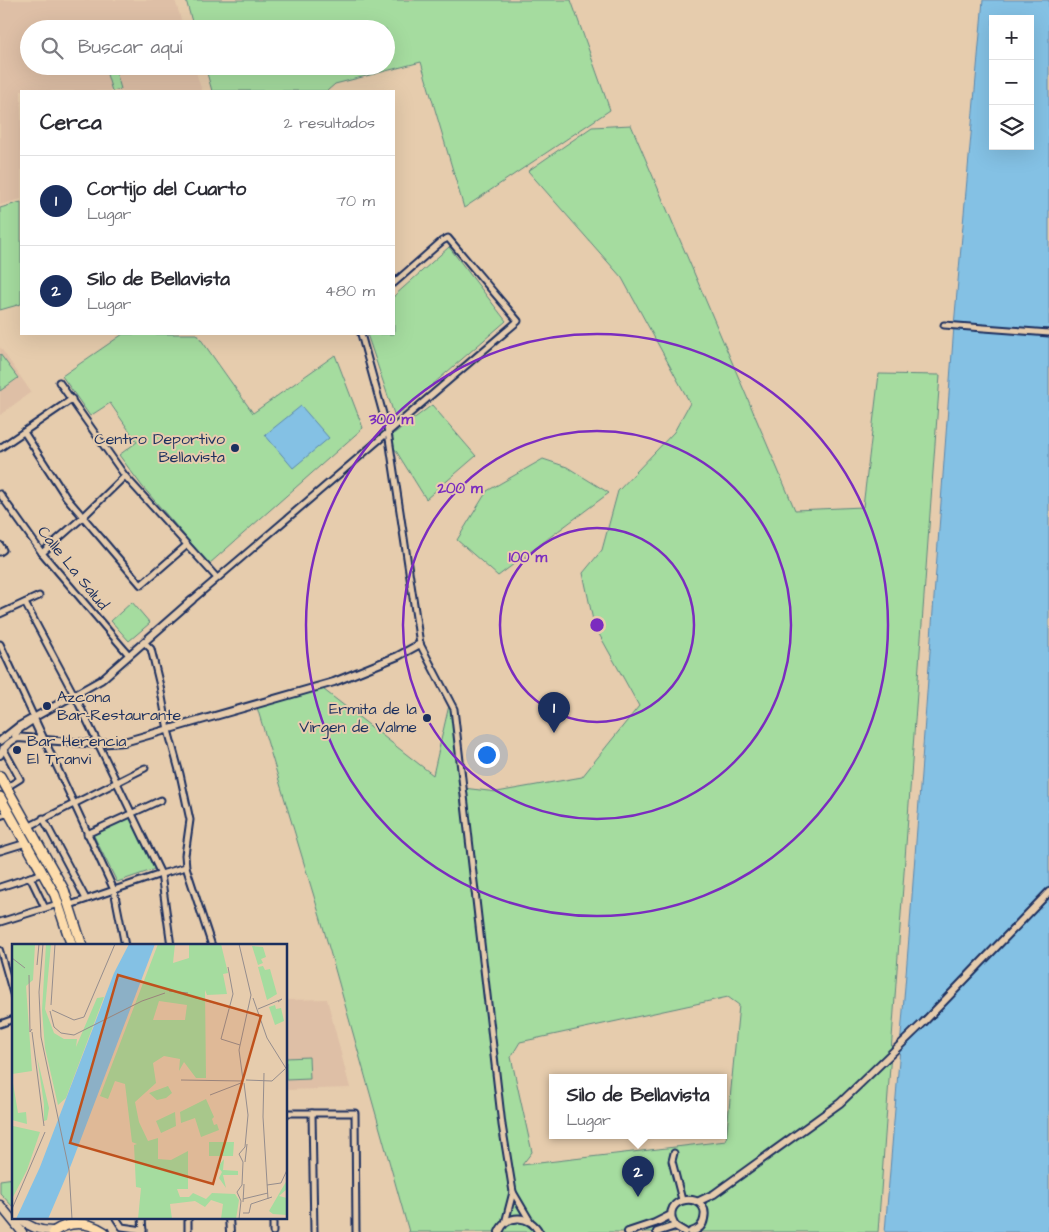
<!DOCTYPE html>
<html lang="es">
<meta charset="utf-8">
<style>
:root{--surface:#fff;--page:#f7f7f7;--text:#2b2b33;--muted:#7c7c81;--line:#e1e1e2;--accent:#1b2f5e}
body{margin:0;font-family:"Architects Daughter",sans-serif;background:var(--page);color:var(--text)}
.controls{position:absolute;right:15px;top:15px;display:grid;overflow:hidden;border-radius:0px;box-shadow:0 5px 20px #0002}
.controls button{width:45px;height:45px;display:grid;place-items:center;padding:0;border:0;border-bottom:1px solid var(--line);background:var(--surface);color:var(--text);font:25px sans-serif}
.you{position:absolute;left:486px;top:754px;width:18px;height:18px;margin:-12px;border:4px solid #fff;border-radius:50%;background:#1a73e8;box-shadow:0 0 0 8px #1a73e833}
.badge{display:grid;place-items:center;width:32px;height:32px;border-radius:50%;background:var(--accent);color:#fff;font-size:16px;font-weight:700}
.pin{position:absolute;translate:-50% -41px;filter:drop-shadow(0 1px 2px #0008)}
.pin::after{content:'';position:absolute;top:26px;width:18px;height:15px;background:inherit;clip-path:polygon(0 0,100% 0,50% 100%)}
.popup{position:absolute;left:549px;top:1074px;width:178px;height:65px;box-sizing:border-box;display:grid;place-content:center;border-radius:0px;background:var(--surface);filter:drop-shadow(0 1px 4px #0005);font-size:16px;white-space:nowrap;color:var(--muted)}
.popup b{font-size:19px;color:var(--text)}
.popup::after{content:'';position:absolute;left:50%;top:100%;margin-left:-10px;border:10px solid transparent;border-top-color:var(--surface)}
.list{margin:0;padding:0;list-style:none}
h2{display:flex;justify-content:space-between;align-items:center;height:65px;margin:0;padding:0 20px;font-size:21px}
h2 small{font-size:16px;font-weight:400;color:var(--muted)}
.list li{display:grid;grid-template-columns:32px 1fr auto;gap:15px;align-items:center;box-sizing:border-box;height:90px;padding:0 20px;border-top:1px solid var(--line)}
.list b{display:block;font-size:19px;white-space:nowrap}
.list p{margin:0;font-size:16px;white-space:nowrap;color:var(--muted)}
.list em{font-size:16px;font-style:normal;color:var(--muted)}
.icon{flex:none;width:28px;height:28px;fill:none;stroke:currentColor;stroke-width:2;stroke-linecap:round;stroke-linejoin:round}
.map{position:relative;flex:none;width:1049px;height:1232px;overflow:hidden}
.search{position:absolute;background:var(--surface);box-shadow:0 5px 20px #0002;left:20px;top:20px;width:375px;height:55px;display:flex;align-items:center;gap:12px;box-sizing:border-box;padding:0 18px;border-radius:28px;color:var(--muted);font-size:19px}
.panel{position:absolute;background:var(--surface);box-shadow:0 5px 20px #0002;left:20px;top:90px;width:375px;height:245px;border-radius:0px}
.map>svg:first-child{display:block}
.built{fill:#debfa6}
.green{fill:#a5dc9f;stroke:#60867e;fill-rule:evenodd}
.water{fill:#84c1e4;stroke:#5a87ae;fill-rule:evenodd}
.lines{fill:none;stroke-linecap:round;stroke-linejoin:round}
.pedestrian-casing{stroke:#1b2f5e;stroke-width:8}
.minor-casing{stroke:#1b2f5e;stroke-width:9}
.tertiary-casing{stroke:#1b2f5e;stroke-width:10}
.secondary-casing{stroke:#1b2f5e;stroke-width:11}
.primary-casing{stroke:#1b2f5e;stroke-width:12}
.pedestrian{stroke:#e6ccad;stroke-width:4}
.minor{stroke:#e6ccad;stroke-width:5}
.tertiary{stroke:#e6ccad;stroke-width:6}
.secondary{stroke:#e6ccad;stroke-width:8}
.primary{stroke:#fddcac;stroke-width:9}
.ring{fill:none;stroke:#7b2cbf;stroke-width:2.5}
.poi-dot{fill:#1b2f5e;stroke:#e6ccad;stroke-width:2}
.labels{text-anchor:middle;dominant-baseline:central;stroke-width:4;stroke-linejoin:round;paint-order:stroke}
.poi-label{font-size:16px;fill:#1b2f5e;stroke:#e6ccad;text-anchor:end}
.street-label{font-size:16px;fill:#1b2f5e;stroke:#e6ccad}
.inset-road{fill:none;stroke:#958d8d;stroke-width:1}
.view{fill:#bf511c;fill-opacity:0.15;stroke:#bf511c;stroke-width:2.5}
.inset-edge{fill:none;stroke:#1b2f5e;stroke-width:2.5}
.centre{fill:#7b2cbf;stroke:#e6ccad;stroke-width:2.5}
.ring-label{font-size:15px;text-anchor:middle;font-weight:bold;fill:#7b2cbf;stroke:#e6ccad;stroke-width:4;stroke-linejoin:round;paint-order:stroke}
</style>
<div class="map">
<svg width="1049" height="1232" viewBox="0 0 1049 1232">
<rect width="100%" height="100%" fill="#e6ccad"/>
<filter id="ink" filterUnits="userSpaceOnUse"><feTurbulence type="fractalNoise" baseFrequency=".02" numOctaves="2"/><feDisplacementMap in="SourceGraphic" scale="10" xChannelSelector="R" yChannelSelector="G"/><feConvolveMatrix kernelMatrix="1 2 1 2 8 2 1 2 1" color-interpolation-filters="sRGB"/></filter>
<g filter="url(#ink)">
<g class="built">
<path d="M0,0H175L184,29H29V66H194L202,91H21V199L0,205Z"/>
<path d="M0,347L31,392L0,415Z"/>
<path d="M327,999L350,1088L286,1090V1000Z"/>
</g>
<g class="green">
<path d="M186,0H571L610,110L464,208L421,62L335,84L327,91H212L205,66H386V29H194Z"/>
<path d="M115,68L121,89L112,91L106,71Z"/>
<path d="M631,125L795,510L863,507L879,374L940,375L878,1232H409L322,923L256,704L319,686L433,775L450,701L463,788L497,792L582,777L639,706L594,625L583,573L602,550L618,491L674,432L690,403L622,278L528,171L592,127ZM728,997L739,1005L726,1141L522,1165L532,1152L511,1057L520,1042Z"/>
<path d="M21,202V304L0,310V208Z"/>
<path d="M449,247L506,321L395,417L367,334H394V296Z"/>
<path d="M123,334H197L253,413L335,355L363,428L209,564L142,486L119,455L137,442L110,403L90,416L62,376Z"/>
<path d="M0,354L18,378L0,391Z"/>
<path d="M432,405L476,456L426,499L388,438Z"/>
<path d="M543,459L567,467L609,493L498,576L457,540L487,491Z"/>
<path d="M132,602L150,623L129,641L111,621Z"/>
<path d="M130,815L155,869L117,882L93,834Z"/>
<path d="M309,1057L310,1079L286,1080V1058Z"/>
<path d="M14,1178V1208L0,1193V1180Z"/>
</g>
<g class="water">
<path d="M983,0H1049V1232H885L909,937L954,326ZM993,19H1030V146H993Z"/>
<path d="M301,406L329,438L293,468L265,435Z"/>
</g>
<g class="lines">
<defs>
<g id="pedestrian">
<path d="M33,721L40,736L39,738L14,736L21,729Z"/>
<path d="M0,950L14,999"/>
</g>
<g id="minor">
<path d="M944,325L1049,333"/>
<path d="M361,334L388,432L420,644L454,709L502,1125L513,1192L530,1221"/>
<path d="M59,382L125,476L217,578"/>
<path d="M24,432L66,497L141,585L187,545"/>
<path d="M0,448L72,399"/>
<path d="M0,494L42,553L129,655"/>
<path d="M0,545L3,550L0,552"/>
<path d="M42,553L83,517L125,476"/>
<path d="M192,600L518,321L448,238L442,241L394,283"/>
<path d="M25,603L79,704L161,874L171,946"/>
<path d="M0,614L39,596"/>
<path d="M144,642L151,649L160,686L168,730L180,774L190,820L185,855L186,867L212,946"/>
<path d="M0,644L114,890L125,946"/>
<path d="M3,748L20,779L12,784"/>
<path d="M0,816L9,813"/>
<path d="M43,818L86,899"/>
<path d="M28,827L145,768"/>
<path d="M87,834L161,800"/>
<path d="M0,851L26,843"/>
<path d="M30,877L45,908"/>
<path d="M0,887L43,873"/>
<path d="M70,905L161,874L186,867"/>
<path d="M0,922L58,904"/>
<path d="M0,1024L14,1019"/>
<path d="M286,1113H355L356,1232"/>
<path d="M312,1113L314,1232"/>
<path d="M674,1153L672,1161L682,1200"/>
<path d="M116,1218L122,1227L143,1230"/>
<path d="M142,1218L143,1232"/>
<path d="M188,1218V1232"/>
<path d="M273,1218V1232"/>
<path d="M505,1223L513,1192"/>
</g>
<g id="tertiary">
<path d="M0,741L19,726L101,680L192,600"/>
<path d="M0,755C4,747 9,741 18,738L98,744L124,742L334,682L398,656L420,644"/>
<path d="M697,1202L714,1194L840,1103L923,1023L1049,892"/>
<path d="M229,1218L230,1232"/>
<path d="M499,1232C507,1213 530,1215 539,1232"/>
<path d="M628,1232L655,1223L671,1215"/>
<path d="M657,1232L675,1226"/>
<path d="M685,1232L675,1226C657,1195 711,1190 704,1219C703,1226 698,1230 691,1232"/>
</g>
<g id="secondary">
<path d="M0,1205L22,1232"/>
<path d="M18,1218C29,1227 40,1232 55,1231"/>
</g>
<g id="primary">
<path d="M0,776L64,890L82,946"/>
<path d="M0,797L55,895L72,946"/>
<path d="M53,1232C69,1221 87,1221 104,1232"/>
</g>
</defs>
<use href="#pedestrian" class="pedestrian-casing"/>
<use href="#minor" class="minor-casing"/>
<use href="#tertiary" class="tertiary-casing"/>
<use href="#secondary" class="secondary-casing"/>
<use href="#primary" class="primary-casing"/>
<use href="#pedestrian" class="pedestrian"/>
<use href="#minor" class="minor"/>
<use href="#tertiary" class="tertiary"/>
<use href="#secondary" class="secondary"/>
<use href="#primary" class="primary"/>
</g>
</g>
<g class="ring">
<circle cx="597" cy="625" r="97"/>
<circle cx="597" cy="625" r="194"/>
<circle cx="597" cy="625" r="291"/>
</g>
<g class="poi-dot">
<circle cx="235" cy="448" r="5"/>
<circle cx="47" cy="706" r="5"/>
<circle cx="427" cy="718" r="5"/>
<circle cx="17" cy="750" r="5"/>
</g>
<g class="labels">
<g class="poi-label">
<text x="225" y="439">Centro Deportivo<tspan x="225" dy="18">Bellavista</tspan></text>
<text x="57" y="697" text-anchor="start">Azcona<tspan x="57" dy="18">Bar-Restaurante</tspan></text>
<text x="417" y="709">Ermita de la<tspan x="417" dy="18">Virgen de Valme</tspan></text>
<text x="27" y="741" text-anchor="start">Bar Herencia<tspan x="27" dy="18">El Tranvi</tspan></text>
</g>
<g class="street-label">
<text transform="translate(73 568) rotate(51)">Calle La Salud</text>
</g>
</g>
<g transform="translate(12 944)">
<rect width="275" height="275" fill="#e6ccad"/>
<path d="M0,0H23L21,36L14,42L20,127L0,130ZM34,0H39L33,65L42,89L52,95H65L64,103L85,54L92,53L54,154L46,161L33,104L30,66ZM146,0H163L161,19L177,14V0H209L216,29L211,30L215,50L195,51L193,46L194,134H184L172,118L167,127L168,115L152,112L141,119L144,139L123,158L127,178L136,197L146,194V215L159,216L176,207V245H165L168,253H177L181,249L194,255L200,249L223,250L227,256L224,275H209L211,260L199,256L193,263L183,257L158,260L160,275H126L129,244L124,243L122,201L125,200L120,198L113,140L103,137L96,155L88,152ZM147,57L175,61L173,76H141ZM240,2L251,3L254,13L249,15L251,19L246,21ZM251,22L253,26L258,25L265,50L255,56L246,23ZM263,61L264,65L269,64L272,77L263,81L257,63ZM25,113L37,164L35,176L32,177V160ZM0,133L6,169L14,168L15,180L0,176ZM156,142L160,149L154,154L145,156L137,149ZM194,155L202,173L200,175L202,181L205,180L207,186L189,193L183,174L169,179L168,168ZM163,168L164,182L149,189L144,177ZM1,182L28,188L15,226L0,255ZM197,198H222L221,212H197ZM212,215L211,226L226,227V231H211L214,244L207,234L210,228L206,223ZM275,236V245L267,252L275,254V271L261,270L257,267Z" fill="#a5dc9f" fill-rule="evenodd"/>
<path d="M117,0H143L59,221L36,275H4L28,223L102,29Z" fill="#84c1e4"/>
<path class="inset-road" d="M31,0L27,48L29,93L57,226L60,275M227,0L239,51L227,106L231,136M0,14L13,24M25,21L27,0M216,23L221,50L209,95L228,101M17,31L18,88L20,85M157,47L176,49M181,53L235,68M241,54L255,94L275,126M39,61L43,0M246,65L270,55L266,58M40,66L62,76L72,73L103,0M38,67L42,83L49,89L62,91L130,57L153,49M20,88L32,182M252,129L251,173L256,255M169,136L231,137M234,136L260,137L273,125M198,151L229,139M233,218L235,200M255,241L269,239L275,226M231,255L256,249M231,258L232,240M0,265L33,188M231,269H237L239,260L260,253M227,275L229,257L225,248L230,241L231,218L227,210L233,203L236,171L232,139"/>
<path class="view" d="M106,31L249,72L201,240L58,199Z"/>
<rect width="275" height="275" class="inset-edge"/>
</g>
<circle cx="597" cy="625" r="8" class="centre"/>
<g class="ring-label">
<text x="391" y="424">300 m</text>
<text x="460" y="493">200 m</text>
<text x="528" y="562">100 m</text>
</g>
</svg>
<div class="controls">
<button>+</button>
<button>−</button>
<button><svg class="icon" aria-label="layers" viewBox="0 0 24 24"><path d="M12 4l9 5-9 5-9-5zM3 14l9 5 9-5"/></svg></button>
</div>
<div class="you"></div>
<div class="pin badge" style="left:554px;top:733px">1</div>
<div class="pin badge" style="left:638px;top:1197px">2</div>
<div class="popup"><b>Silo de Bellavista</b>Lugar</div>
<div class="search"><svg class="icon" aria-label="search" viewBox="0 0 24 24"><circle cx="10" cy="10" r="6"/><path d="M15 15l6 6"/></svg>Buscar aquí</div>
<section class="panel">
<h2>Cerca<small>2 resultados</small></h2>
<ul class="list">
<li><span class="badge">1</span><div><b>Cortijo del Cuarto</b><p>Lugar</p></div><em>70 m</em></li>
<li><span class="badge">2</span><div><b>Silo de Bellavista</b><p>Lugar</p></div><em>480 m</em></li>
</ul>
</section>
</div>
